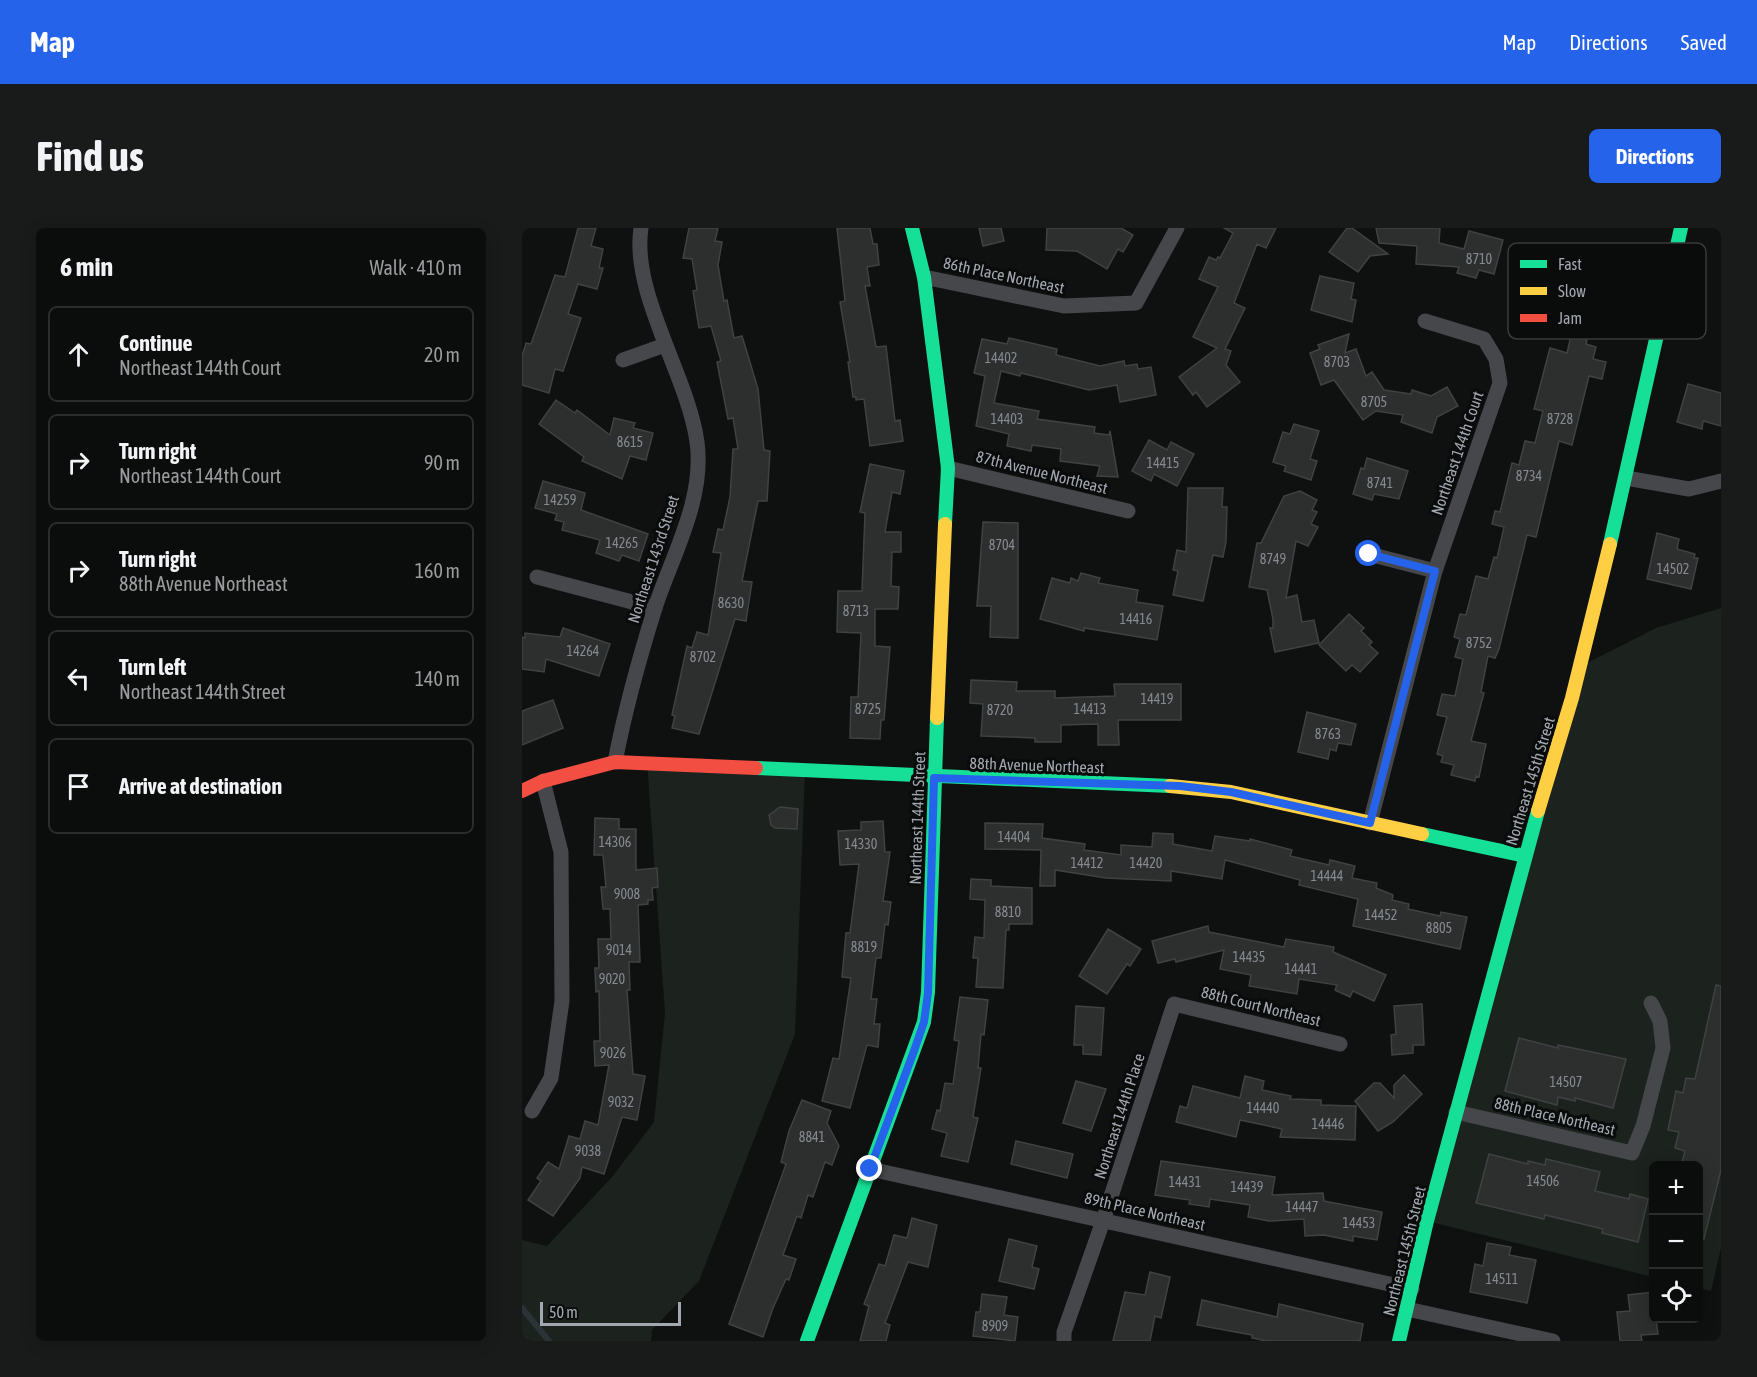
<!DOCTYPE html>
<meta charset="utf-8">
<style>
:root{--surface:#0b0c0c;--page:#191a1a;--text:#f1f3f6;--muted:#9a9b9d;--line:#2b2c2d;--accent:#2563eb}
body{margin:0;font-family:"Asap Condensed",sans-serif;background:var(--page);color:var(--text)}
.controls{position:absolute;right:18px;bottom:18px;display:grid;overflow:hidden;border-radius:9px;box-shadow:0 3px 15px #0003}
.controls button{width:54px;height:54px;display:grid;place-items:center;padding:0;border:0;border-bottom:2px solid var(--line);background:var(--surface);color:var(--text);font:30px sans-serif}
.scale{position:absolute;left:18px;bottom:15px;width:141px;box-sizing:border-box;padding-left:6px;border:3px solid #a2a8b0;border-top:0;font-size:16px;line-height:21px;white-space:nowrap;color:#a2a8b0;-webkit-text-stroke:4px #0a0b0b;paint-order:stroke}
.stop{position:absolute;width:18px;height:18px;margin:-14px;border:4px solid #2563eb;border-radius:50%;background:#fff}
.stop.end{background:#2563eb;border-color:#fff;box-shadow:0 2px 6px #0008}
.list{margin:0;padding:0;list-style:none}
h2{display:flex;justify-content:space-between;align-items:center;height:78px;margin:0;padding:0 24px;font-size:26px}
h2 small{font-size:20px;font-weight:400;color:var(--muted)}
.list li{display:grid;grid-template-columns:39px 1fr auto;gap:18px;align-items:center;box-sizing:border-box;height:96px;margin:0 12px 12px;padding:0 12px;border:2px solid var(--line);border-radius:9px}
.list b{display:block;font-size:22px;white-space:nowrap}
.list p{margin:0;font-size:20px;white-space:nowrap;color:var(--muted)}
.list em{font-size:20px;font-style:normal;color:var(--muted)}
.icon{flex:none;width:33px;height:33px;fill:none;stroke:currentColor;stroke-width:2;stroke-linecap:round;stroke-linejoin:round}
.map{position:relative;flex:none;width:1199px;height:1113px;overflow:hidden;border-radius:9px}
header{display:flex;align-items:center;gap:36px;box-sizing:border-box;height:84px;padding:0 30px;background:var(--accent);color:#fff}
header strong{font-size:28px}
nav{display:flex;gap:33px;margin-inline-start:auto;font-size:21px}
.intro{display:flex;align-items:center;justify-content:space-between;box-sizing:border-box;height:144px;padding:0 36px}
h1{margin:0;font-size:42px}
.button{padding:15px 27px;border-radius:9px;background:var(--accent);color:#fff;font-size:21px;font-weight:700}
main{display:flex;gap:36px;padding:0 36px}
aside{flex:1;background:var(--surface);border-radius:9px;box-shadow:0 3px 15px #0003}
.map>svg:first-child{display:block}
.green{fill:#1c221d}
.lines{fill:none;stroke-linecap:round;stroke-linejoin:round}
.stream{stroke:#2c3337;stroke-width:6}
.building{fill:#2d2e2e;stroke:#3f4143;stroke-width:1.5}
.street{stroke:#45474a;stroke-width:15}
.fast{stroke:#16e098;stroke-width:14}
.slow{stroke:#ffcf43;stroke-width:14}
.jam{stroke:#f24e42;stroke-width:14}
.route{stroke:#2563eb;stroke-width:8}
.labels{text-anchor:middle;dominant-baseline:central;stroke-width:6;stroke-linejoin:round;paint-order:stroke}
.number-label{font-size:14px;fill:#858a90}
.street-label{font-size:16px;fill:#a2a8b0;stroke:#0a0b0b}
.key{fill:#0a0b0b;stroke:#383a3d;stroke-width:1.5}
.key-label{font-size:16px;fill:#a2a8b0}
</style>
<header>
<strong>Map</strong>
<nav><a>Map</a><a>Directions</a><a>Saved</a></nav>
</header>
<div class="intro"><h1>Find us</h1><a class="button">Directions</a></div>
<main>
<aside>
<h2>6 min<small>Walk · 410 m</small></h2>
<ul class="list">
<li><svg class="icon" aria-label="ahead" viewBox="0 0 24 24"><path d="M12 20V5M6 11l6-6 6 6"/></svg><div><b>Continue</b><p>Northeast 144th Court</p></div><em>20 m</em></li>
<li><svg class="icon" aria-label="right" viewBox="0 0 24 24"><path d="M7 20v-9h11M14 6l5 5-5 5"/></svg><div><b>Turn right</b><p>Northeast 144th Court</p></div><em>90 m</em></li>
<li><svg class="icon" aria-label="right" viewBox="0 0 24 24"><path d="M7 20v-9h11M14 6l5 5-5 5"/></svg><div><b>Turn right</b><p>88th Avenue Northeast</p></div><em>160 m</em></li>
<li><svg class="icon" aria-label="left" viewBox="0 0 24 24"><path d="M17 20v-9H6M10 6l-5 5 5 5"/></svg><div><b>Turn left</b><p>Northeast 144th Street</p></div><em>140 m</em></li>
<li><svg class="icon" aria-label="arrive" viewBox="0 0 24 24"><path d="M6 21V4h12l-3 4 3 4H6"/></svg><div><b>Arrive at destination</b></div></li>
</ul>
</aside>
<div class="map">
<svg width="1199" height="1113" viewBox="0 0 1199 1113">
<rect width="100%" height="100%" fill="#0f1010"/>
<g class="green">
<path d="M1199,380V1020L1189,1063L1177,1060L1176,938H1132L1131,1049L905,993L1057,439L1134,400Z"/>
<path d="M125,534L283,543L273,806L177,1053L130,1102L129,1113H0V1012L25,1018L90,949L132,894L143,785Z"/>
</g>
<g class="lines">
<path class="stream" d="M0,1080L27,1113"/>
</g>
<g class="building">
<path d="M56,0H74L69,18L81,21L77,40H81L75,61L56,56L46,86L59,90L41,143L33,141L27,165L0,157V128L4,115L9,116L33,47L43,49Z"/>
<path d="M167,0H196L193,13L200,14L196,37L202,73L205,72L212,110L220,108L236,161L242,222L248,223L245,273H236L220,353L230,354L224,393L213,391L177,506L150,500L153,488L150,487L165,418L170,420L175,404L186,407L199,325L191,324L196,301L201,302L208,269L211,221H216L211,190L206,191L195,134L199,133L189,98L177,100L171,63L175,62L170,31L161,30Z"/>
<path d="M315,0H348L351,16H355L357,37L345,39L348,58H343L354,119L364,118L373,193L378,192L381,213L348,218L342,171L334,172V169H331L326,134H328L318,74L323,73Z"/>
<path d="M457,0H479L482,13L461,18Z"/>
<path d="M525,0H599L611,7L601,24L596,21L585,41L555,23L524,22Z"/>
<path d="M702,0H754L744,20L735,16L712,75L723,80L703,121L709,123L704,137L718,154L685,179L674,164L671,167L657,149L695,120L671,109L696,59L677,51L687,29L694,32L696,29L698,30L707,13L711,5Z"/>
<path d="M825,0H830L866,26L848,28L836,44L807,24Z"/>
<path d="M854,0H918L917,15L942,21L947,3L981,12L972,46L957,42L954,50L935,45L937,39L894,36L895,18L857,15Z"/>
<path d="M798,48L832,55L829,71L834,72L830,94L789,82Z"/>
<path d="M827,106L823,125L834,121L844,148L850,144L862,162L889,166L890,162L909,168L925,159L936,178L915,189L910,205L879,194L881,187L854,183L841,192L812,152L799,157L788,125L798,121L796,117Z"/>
<path d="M1049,108L1065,112L1064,116L1074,119L1071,131L1084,134L1080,151L1067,148L1050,217L1037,213L1014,309L1005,307L977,421L973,430L966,428L959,464L962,465L949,513L964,516L957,549L954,548L953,553L929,547L932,537L919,534L921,528L915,526L925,489L915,487L920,466L933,468L941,431L933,429L938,411L932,409L938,386L944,387L954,348L966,351L972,329L975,330L982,299L970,296L973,283L978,284L990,235L997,237L1003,213L1013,215L1021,183L1012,181L1028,120L1045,125Z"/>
<path d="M487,110L535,121L534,127L578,138L602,133L603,138L615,136L616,141L629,139L634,167L598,174L595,157L567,162L499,145L498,148L479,143L472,175L517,183L515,191L573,199L572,205L587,207L588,203L596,249L575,248L578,238L538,233L539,221L510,217L509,223L485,218L487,206L454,198L463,148L452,145L460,111L485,116Z"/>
<path d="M1166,156L1199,165V198L1181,193L1180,201L1155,194Z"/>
<path d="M34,172L53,185L55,182L88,207L92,190L113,195L111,200L131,205L124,232L108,228L100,251L60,233L62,229L17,196Z"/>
<path d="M772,196L797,203L788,231L795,233L789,252L762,243L764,238L751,234L761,204L768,206Z"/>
<path d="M627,212L645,222L649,214L672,226L655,258L632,246L629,253L610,243Z"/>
<path d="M845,230L886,243L877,271L852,266L850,272L831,266L839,240L842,241Z"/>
<path d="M348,236L382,243L378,266L370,264L363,304H379V324H370L369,358L377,359L376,381H353V418L368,419L362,492H359L358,511L328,510L329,469H336L339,405L315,404L316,363H340L343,285L338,284Z"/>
<path d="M21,253L63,265L59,282L126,306L117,333L100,327L97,333L74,325L78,312L40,302L42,294L33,292L35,286L13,280Z"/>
<path d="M666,260H701L700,279H705L704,314L701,329L691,327L681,373L651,367L656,343L651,342L655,322L664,324Z"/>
<path d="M778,263L795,272L790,282L795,284L789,296L796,299L786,318L774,313L764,370L775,367L780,394L792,392L797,415L753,424L748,400H751V391L745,362L727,359L735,315H739L762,268Z"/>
<path d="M461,294L496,295V410L468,409L469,378H455Z"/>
<path d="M1135,305L1157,311L1155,321L1173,326L1172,330H1176L1169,361L1125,351Z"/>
<path d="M559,345L578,350L576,355L616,362L614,374L641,378L635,412L562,400V403L518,391L530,350L548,355L549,350L556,353Z"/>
<path d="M827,386L842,400L839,403L850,414L847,417L856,425L838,444L830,437L824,443L797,417Z"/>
<path d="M41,400L88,416L77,448L24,431L22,444L0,441V409L3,410V405L38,409Z"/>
<path d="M449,452L495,454L494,463H533V470L593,468L592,456H659V492H596L597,517H576V496L539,497V514H513V510L459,508L461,476L448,475Z"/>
<path d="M31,472L41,500L0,517V483Z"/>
<path d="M785,484L834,496L829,517L816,515L814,523L808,521L806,531L776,524Z"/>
<path d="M258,579L276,581L275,601L253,600L249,597L247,587Z"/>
<path d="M73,590L97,591V601H114V642L135,640L136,659L130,660L131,672H126V676L116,677L118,734H107L108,762H105L111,846L123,848L115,892L100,889L82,946L60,939L58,950L31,988L6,972L19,953L15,950L26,934L37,941L47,908L58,911L63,893L76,897L87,837L73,838L72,813H78L77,763L74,764L73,740H77L76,711H89L88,681H81L79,659H84L81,627H72Z"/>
<path d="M361,593L363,624H368L361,673L369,674L366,697L363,696L359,730H354L349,771H355L352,796H358L356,819L345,817L328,880L300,873L311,830L317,831L329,750L320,749L324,705H328L337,636L318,637L316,603L339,602V594Z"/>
<path d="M463,595L521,596L520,610L563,616L562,622L599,627V617L630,619L631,605L651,606V616L690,623L693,608L728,613V611L770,622L768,628L807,637L808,632L833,638L830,650L855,655L854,660L871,667L870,672L887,676L886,681L918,688L919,684L945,689L938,721L831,698L836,671L777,657L778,652L703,632L700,651L649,643V653L584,650L533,642V658H518L519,622L463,621Z"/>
<path d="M449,651L469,652V658L510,660V696H487V702H484L481,760L454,759L456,730H451L453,709L462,710L463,672L448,671Z"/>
<path d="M686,698L687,704L762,719L764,711L812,719L811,724L864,747L852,773L831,763L828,769L813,762L815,757L777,751L775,766L727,758L729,747L698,741L702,722L654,734L653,731L636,735L630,713Z"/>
<path d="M586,701L619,721L608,738L605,736L585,766L557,748Z"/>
<path d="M1194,757L1199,758V942L1182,1011L1176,1010V938H1159L1163,923L1153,920L1157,904L1146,902L1154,863L1161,865L1164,850L1173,851Z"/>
<path d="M438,769L466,772L462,807L459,806L456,840H459L451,889L456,890L446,934L419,928L425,905L410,901L415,882L418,883L423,855L431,856L437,813L432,812Z"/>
<path d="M900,776L902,817H891V825L870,827L869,807L874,806L872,778Z"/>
<path d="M554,778L582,780L579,827L561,826V817H552Z"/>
<path d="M997,810L1036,820V817L1104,831L1091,880L1053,870V873L1036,869L1035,877L983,863Z"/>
<path d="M882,847L900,866L871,894L856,903L833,873L852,855H858L872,870V857Z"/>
<path d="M723,848L742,853L740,862L769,868L768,871L799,872V877L834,878L833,912L758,909L760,901L718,892L714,909L654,894L658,878L665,880L671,858L718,870Z"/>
<path d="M554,853L584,861L569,903L541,895Z"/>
<path d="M280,872L309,883L305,895L317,918L310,937L303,934L291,969L286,967L279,990L275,988L261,1027L274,1031L267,1052L264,1051L251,1080L241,1109L207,1096L264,936L259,934L267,903Z"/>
<path d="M494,913L551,926L545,950L489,936Z"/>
<path d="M967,926L1006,936V933L1023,937L1024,931L1078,944L1073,963L1107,971L1108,966L1126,971L1116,1014L1080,1005L1081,1001L1023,987L1022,991L954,975Z"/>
<path d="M639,933L753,949L750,967L801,965L802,973L860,984L855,1012L831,1008V1013L802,1007L783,1008L782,991L747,993L726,989L728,977L688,971L687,979L667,976L668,972L633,967Z"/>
<path d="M390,990L415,997L406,1039L386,1034L363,1095L368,1097L364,1113H338L347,1078L342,1076L357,1036L363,1038L372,1007L385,1010Z"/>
<path d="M487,1011L515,1018L510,1039L517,1041L512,1061L477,1053Z"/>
<path d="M965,1015L989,1019L987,1027L1014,1032L1005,1075L948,1064L953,1036L961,1038Z"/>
<path d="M628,1044L648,1049L639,1090L633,1088L628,1113H591L603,1064L623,1067Z"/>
<path d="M1131,1064V1090H1134L1136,1106L1119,1107L1120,1113H1098L1095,1084L1108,1083L1106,1067Z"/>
<path d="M460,1066L485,1069L482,1087L496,1089L493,1113L451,1108L454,1084H458Z"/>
<path d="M680,1072L755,1089L757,1076L841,1096L838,1113H744L730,1110V1107L675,1097Z"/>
</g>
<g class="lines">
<g class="street">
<path d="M402,49L542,78L614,75L655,0"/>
<path d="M101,132L143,117"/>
<path d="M426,240L606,283"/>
<path d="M1104,250L1167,261L1199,253"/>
<path d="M847,326L913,343"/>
<path d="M15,349L133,380"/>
<path d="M93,534C103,482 117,431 133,380C150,328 183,271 175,214C166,148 109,66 119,0"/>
<path d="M848,595L913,343L978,155L974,131L962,111L903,93"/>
<path d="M10,883L29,850L40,773L39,624L21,553"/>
<path d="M934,884L1110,925L1121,898L1141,820L1138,793L1129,775"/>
<path d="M348,941L890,1061"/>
<path d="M885,1081L1031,1113"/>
<path d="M542,1113V1104L581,993L652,776L818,816"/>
</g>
<g class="fast">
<path d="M390,0L402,49L426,240L423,296"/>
<path d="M1088,316L1159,0"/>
<path d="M234,540L648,558"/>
<path d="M900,606L1003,628"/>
<path d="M285,1113L402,794L406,764L415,490"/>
<path d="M877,1113L905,993L1016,583"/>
</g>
<g class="slow">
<path d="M415,490L423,296"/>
<path d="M648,558L709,564L900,606"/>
<path d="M1016,583L1050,470L1088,316"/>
</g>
<path class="jam" d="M0,563L21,553L93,534L234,540"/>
</g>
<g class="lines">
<path class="route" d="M348,941L392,823L402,794L406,765L412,550L658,558L709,564L848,595L913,343L847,326"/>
</g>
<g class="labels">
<g class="number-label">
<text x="957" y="31">8710</text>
<text x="479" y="130">14402</text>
<text x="815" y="134">8703</text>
<text x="852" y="174">8705</text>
<text x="485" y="191">14403</text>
<text x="1038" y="191">8728</text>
<text x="108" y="214">8615</text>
<text x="641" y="235">14415</text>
<text x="1007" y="248">8734</text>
<text x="858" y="255">8741</text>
<text x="38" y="272">14259</text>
<text x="100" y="315">14265</text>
<text x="480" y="317">8704</text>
<text x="751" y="331">8749</text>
<text x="1151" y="341">14502</text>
<text x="209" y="375">8630</text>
<text x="334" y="383">8713</text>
<text x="614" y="391">14416</text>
<text x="957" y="415">8752</text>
<text x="61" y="423">14264</text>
<text x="181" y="429">8702</text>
<text x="635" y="471">14419</text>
<text x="346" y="481">8725</text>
<text x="568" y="481">14413</text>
<text x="478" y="482">8720</text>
<text x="806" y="506">8763</text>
<text x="492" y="609">14404</text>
<text x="93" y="614">14306</text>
<text x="339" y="616">14330</text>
<text x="565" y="635">14412</text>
<text x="624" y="635">14420</text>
<text x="805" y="648">14444</text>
<text x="105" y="666">9008</text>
<text x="486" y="684">8810</text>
<text x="859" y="687">14452</text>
<text x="917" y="700">8805</text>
<text x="342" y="719">8819</text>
<text x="97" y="722">9014</text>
<text x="727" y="729">14435</text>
<text x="779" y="741">14441</text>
<text x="90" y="751">9020</text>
<text x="91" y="825">9026</text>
<text x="1044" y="854">14507</text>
<text x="99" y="874">9032</text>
<text x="741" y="880">14440</text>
<text x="806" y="896">14446</text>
<text x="290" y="909">8841</text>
<text x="66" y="923">9038</text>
<text x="1021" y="953">14506</text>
<text x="663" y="954">14431</text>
<text x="725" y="959">14439</text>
<text x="780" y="979">14447</text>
<text x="837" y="995">14453</text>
<text x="980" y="1051">14511</text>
<text x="473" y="1098">8909</text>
</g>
<g class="street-label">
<text transform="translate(482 47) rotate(12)">86th Place Northeast</text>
<text transform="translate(935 225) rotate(-71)">Northeast 144th Court</text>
<text transform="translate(520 244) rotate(14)">87th Avenue Northeast</text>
<text transform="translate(131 331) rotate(-72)">Northeast 143rd Street</text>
<text transform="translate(515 537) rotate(2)">88th Avenue Northeast</text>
<text transform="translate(1008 553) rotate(-73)">Northeast 145th Street</text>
<text transform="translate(395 590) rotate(-88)">Northeast 144th Street</text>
<text transform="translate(739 778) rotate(14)">88th Court Northeast</text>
<text transform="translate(597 888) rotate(-72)">Northeast 144th Place</text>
<text transform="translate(1033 888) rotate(13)">88th Place Northeast</text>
<text transform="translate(623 983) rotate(13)">89th Place Northeast</text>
<text transform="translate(882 1023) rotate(-76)">Northeast 145th Street</text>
</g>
</g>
<rect x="986" y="15" width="198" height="96" rx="9" class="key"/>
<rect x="998" y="32" width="27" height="8" fill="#16e098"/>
<rect x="998" y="59" width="27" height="8" fill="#ffcf43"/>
<rect x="998" y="86" width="27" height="8" fill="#f24e42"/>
<g class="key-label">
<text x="1036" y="42">Fast</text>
<text x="1036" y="69">Slow</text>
<text x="1036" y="96">Jam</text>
</g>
</svg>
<div class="controls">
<button>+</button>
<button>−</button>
<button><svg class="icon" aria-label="locate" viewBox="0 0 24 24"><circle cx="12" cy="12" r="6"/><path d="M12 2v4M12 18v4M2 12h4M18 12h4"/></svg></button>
</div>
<div class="scale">50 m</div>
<div class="stop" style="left:847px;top:326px"></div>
<div class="stop end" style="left:348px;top:941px"></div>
</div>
</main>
